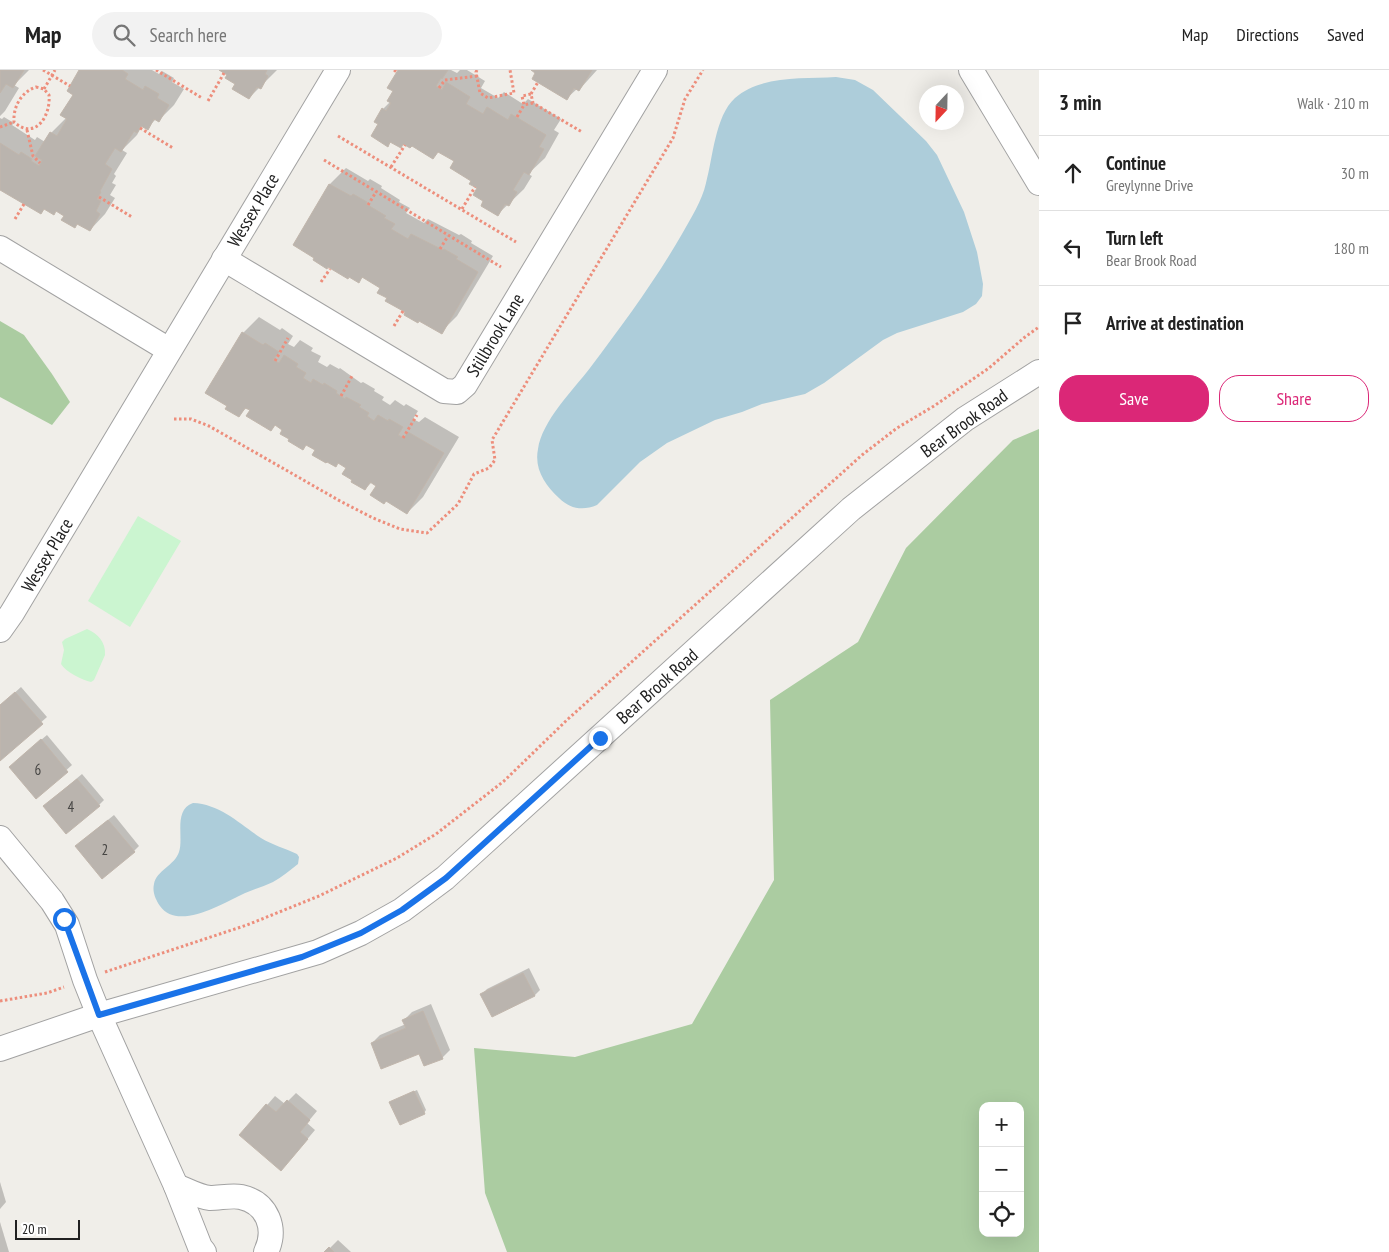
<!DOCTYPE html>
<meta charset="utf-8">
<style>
:root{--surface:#fff;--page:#f2f2f2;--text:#222;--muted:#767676;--line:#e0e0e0;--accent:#db2777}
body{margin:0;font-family:"PT Sans Narrow",sans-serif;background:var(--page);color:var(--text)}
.controls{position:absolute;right:15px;bottom:15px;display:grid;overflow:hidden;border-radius:10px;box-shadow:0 5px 20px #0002}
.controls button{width:45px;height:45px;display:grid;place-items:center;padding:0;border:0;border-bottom:1px solid var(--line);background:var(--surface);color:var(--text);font:25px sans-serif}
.compass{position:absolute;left:919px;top:15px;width:45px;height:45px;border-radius:50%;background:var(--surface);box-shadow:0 5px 20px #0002;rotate:202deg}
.scale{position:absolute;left:15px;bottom:12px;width:65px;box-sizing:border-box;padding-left:5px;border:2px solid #212121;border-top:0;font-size:14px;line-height:18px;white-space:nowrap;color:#212121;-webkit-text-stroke:4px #fff;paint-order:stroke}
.stop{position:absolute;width:15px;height:15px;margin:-11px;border:4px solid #1a73e8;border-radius:50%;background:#fff}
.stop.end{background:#1a73e8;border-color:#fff;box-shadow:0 1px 5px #0008}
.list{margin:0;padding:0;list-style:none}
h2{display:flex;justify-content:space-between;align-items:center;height:65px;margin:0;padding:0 20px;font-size:21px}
h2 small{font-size:16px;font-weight:400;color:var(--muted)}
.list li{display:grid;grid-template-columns:32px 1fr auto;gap:15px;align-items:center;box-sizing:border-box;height:75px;padding:0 20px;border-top:1px solid var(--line)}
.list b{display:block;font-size:19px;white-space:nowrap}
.list p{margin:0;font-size:16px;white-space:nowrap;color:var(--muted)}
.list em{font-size:16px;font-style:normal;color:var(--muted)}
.actions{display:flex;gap:10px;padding:15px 20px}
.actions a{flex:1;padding:11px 0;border:1px solid var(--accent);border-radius:20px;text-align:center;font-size:18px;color:var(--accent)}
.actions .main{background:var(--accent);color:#fff}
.icon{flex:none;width:28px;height:28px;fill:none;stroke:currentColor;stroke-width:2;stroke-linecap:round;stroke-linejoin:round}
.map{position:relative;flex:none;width:1039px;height:1182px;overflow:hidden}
header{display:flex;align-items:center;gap:30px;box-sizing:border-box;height:70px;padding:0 25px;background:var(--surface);border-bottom:1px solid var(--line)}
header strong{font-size:24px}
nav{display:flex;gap:28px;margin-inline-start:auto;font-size:18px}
.search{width:350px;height:45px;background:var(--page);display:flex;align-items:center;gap:12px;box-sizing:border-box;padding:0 18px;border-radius:28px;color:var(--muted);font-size:19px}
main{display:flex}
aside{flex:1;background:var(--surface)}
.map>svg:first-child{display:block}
.forest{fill:#abcca1;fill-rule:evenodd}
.park{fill:#cbf5d0}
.water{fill:#adcdda}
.shadow{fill:#0003}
.building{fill:#bab4ae;stroke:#c1b6ac}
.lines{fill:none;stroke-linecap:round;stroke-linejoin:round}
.street-casing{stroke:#a2a2a2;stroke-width:26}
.path{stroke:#ed8e7c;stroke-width:3;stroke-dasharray:2.5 2.5;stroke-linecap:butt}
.street{stroke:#fff;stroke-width:24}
.route{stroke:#1a73e8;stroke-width:6}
.labels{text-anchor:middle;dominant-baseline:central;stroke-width:5;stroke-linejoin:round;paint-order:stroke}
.number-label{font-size:15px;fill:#474644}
.street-label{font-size:18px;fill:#212121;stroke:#fff}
</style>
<header>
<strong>Map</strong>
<div class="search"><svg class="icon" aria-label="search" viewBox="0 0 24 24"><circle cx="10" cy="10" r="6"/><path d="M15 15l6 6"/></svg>Search here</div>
<nav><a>Map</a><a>Directions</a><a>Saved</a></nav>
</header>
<main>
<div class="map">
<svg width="1039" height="1182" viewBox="0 0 1039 1182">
<rect width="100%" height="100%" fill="#f0eee9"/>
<g class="forest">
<path d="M0,251L24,265L52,304L70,332L52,355L0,327Z"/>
<path d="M1039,359V1182H507L485,1123L474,978L575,987L692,954L774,810L770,630L858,572L906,478L1013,370ZM983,1036H1020V1163H983Z"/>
</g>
<g class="park">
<path d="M138,446L181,471L130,557L88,531Z"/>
<path d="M87,559C98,564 106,572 105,585L94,610L91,612C82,610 66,602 61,594L64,580L62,572L65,569Z"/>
</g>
<g class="water">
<path d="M836,7L855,10L873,20L926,71L937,85L964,142L977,182L983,214L982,226L976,234L963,242L897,263L883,270L824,313L805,324L762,334L742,342L715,350L667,373L640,392L597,435C583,441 570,439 559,428C545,415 534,399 538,379C542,351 573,320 590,298C623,254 655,211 682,164C691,148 702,131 706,113C713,88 715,46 735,28C761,5 803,9 836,7Z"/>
<path d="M193,733C220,734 240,754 261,768C272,775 285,778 297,784L299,787L298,794C290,800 282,807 273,812C263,817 251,820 241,825C222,834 177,861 160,836C156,830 152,822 154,814C156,801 175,795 179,782C184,767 173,740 193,733Z"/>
</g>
<g class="shadow">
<path d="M0,0H29L14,15L19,18L5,41L0,46Z"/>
<path d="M81,0H152L159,4L162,1L174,8L172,12L184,19L174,35L159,50L156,49L147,58L142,56L137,65L122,80L127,83L114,104L116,106L112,113L116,115L110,125L115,128L105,144L90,160L78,153L75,156L65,145L57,140L45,138L41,142L0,118V48L2,49L4,47L14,53L12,55L35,70L37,67L45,72L51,63L66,48Z"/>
<path d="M222,0H277L249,28L229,4Z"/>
<path d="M400,0H451L457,3L460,0H467L485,11L481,18L498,28L504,22L523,34L528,29L561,49L554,60L559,63L545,88L528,104L532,106L524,119L498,144L485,130L473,110L455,91L439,81L433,87L412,75L404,73L401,77L392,71L388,75L380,54L383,39L391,31Z"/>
<path d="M533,0H597L579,20L577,19L567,28Z"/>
<path d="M346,98L368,111L370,109L382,116L381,118L400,130L399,132L410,138L406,143L424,153L428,149L459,165L461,164L472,171L471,173L493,186L457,246L441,262L407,242L388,228L382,217L363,207L359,211L350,205L348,207L315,190L316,188L294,175L330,114Z"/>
<path d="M259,247L280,260L282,258L293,266L288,274L294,277L300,270L313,278L311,281L321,286L318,292L327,297L330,294L339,299L340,298L361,313L363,312L375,319L374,321L384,327L382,330L390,335L395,330L404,336L406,334L418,341L413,349L419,352L425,347L459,367L423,427L407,443L377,415L372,412L365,419L348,397L276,354L271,360L251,340L247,337L239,346L243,263Z"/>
<path d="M21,617L47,647L0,689V636Z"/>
<path d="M47,665L72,695L36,727L16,691Z"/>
<path d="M82,704L104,730L99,735L50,731Z"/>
<path d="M114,745L139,776L134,781L82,771Z"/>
<path d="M529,898L540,920L535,925L492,946L482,924L487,919Z"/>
<path d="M431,934L450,980L442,988L372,973L380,965L406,954L404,950L412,942Z"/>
<path d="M417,1020L426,1040L424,1043L391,1032Z"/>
<path d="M296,1023L317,1041L307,1053L315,1060L289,1091L241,1065L275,1026L285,1034Z"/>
<path d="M0,1112L6,1132L0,1139Z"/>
<path d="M0,1152L9,1182H0Z"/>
<path d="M338,1170L351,1182H326Z"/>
</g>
<g class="building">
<path d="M0,0H24L13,18L6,14L0,23Z"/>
<path d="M79,0H122L128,4L125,9L143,20L145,16L159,24L157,28L169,35L159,52L154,49L148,60L141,56L137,63L134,61L121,82L115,78L105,94L112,99L100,121L101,122L97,129L101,131L96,141L100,144L90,161L77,154L75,158L61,150L64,146L56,141L54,145L44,139L41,144L0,120V73L19,85L21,82L32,89L31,91L39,96L42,90L35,86L50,62L57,66L67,49L60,45L73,25L67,21Z"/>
<path d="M219,0H267L265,4L268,6L261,19L257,17L249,29L232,19L235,14L225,8L227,5Z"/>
<path d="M398,0H448L442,9L441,8L436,16L442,20L446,12L470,27L466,34L483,44L487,37L508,50L511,44L546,65L539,77L544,79L529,105L524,102L513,120L517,122L509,136L505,134L498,146L481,136L483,131L473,125L477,118L469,114L471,111L450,98L454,91L438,82L433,89L412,76L410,78L403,74L401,78L390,72L388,77L371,66L378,54L374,52L382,38L386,41L391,33L387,31L393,21L387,18Z"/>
<path d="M531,0H592L579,21L574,18L567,30L532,9L535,3Z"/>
<path d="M329,114L351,126L353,124L367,132L366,134L386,146L384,148L395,154L391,159L408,169L411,164L443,180L444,179L458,187L456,189L478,202L442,264L419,251L418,253L404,245L405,242L385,231L387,228L377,223L380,218L362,207L359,213L349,207L348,209L328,197L327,199L313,190L314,188L293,175Z"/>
<path d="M242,262L263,275L265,273L279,282L273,290L279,293L284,285L298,294L296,297L306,303L303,308L311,313L313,309L323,315L324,313L337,321L336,323L345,329L346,327L361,335L359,337L369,343L367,346L374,351L378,345L388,351L389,349L403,357L398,365L404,368L408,362L444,383L407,444L386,431L384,434L370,425L376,416L370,412L365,420L351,412L352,410L342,404L346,398L338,393L336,397L327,392L326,393L312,385L315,380L306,375L303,380L288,371L289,369L280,364L282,360L275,355L271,361L246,346L250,340L245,338L239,347L225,339L227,336L205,323Z"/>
<path d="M15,622L43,654L0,691V635Z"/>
<path d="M41,669L68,702L36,729L9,697Z"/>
<path d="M77,709L100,736L66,764L43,736Z"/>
<path d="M108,750L135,782L102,809L75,776Z"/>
<path d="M523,903L535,926L492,947L480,924Z"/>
<path d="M423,941L443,989L424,996L419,984L381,999L371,973L406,958L402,950Z"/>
<path d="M414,1021L425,1044L400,1055L389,1032Z"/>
<path d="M287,1030L310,1050L300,1062L308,1069L281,1101L239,1065L266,1034L276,1042Z"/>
<path d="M329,1177L334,1182H324Z"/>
</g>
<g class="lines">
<defs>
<g id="street">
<path d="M971,0L1039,113"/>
<path d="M0,178L169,280"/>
<path d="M224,189L444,321L457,322L465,315L655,0"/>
<path d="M0,560L12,543L338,0"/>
<path d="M0,768L52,831L67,855L85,910L99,945L176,1116L200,1177L204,1182"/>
<path d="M0,979L99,945L318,882L361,863L402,840L445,808L851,439L965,349L1039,302"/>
<path d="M176,1116C187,1120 198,1127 210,1128C220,1128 232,1125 241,1127C268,1133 277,1159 266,1182"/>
</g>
</defs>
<use href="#street" class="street-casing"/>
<g class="path">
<path d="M43,0L70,16"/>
<path d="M156,0L202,28"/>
<path d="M394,0L397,2"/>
<path d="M477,0L476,2L480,23L488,28L514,23L510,0"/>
<path d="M36,17L44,19L49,25C51,46 35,71 14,52C13,37 21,22 36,17Z"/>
<path d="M439,18L445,10L477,6"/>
<path d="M44,19L55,0"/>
<path d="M531,24L538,12"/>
<path d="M208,31L224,3"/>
<path d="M533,33L524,35L522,26L531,24L533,33L582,62"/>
<path d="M517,47L524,35"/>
<path d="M0,57L14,52"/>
<path d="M140,58L173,78"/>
<path d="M27,60L33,86L40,93"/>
<path d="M338,66L516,172"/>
<path d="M324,90L501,197"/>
<path d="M391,97L405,75"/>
<path d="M99,127L132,147"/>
<path d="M368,135L376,122"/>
<path d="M462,139L475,117"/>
<path d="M15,149L24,134"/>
<path d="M440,179L448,166"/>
<path d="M321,212L330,199"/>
<path d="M394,256L403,241"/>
<path d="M275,291L288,268"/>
<path d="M341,326L352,306"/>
<path d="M174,349H191L209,356L340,431L373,448L400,459L427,463L458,434L474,404L489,398L495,390L492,370L673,68L685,29L703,0"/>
<path d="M403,368L417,345"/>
<path d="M105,902L247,855L319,826L397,788L436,764L504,711L568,649L862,385L897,358L934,336L989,298L1025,267L1039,257"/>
<path d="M0,931L47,923L64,917"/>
</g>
<use href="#street" class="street"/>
</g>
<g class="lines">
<path class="route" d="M64,849L99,945L302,887L361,863L402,840L446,808L600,668"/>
</g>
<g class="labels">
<g class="number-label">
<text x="38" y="699">6</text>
<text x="71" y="736">4</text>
<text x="105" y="779">2</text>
</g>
<g class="street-label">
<text transform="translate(253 140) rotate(-59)">Wessex Place</text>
<text transform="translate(495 265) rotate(-59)">Stillbrook Lane</text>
<text transform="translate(964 353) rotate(-36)">Bear Brook Road</text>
<text transform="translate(47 485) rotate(-59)">Wessex Place</text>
<text transform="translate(657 616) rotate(-42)">Bear Brook Road</text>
</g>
</g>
</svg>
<div class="controls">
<button>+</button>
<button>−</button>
<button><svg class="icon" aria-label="locate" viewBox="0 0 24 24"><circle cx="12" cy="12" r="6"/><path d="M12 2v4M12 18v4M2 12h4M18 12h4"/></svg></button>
</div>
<svg class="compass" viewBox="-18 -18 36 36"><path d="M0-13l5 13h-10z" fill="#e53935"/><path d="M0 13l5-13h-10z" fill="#767676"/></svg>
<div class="scale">20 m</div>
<div class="stop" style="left:64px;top:849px"></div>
<div class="stop end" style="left:600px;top:668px"></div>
</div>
<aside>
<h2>3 min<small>Walk · 210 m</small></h2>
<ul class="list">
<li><svg class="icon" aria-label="ahead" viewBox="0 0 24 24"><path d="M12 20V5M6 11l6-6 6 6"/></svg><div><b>Continue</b><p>Greylynne Drive</p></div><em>30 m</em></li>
<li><svg class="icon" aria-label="left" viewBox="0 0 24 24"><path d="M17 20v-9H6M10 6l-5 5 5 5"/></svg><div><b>Turn left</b><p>Bear Brook Road</p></div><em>180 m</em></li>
<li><svg class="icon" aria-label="arrive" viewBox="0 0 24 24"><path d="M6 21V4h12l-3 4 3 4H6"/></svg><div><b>Arrive at destination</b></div></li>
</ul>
<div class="actions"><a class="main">Save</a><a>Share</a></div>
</aside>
</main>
